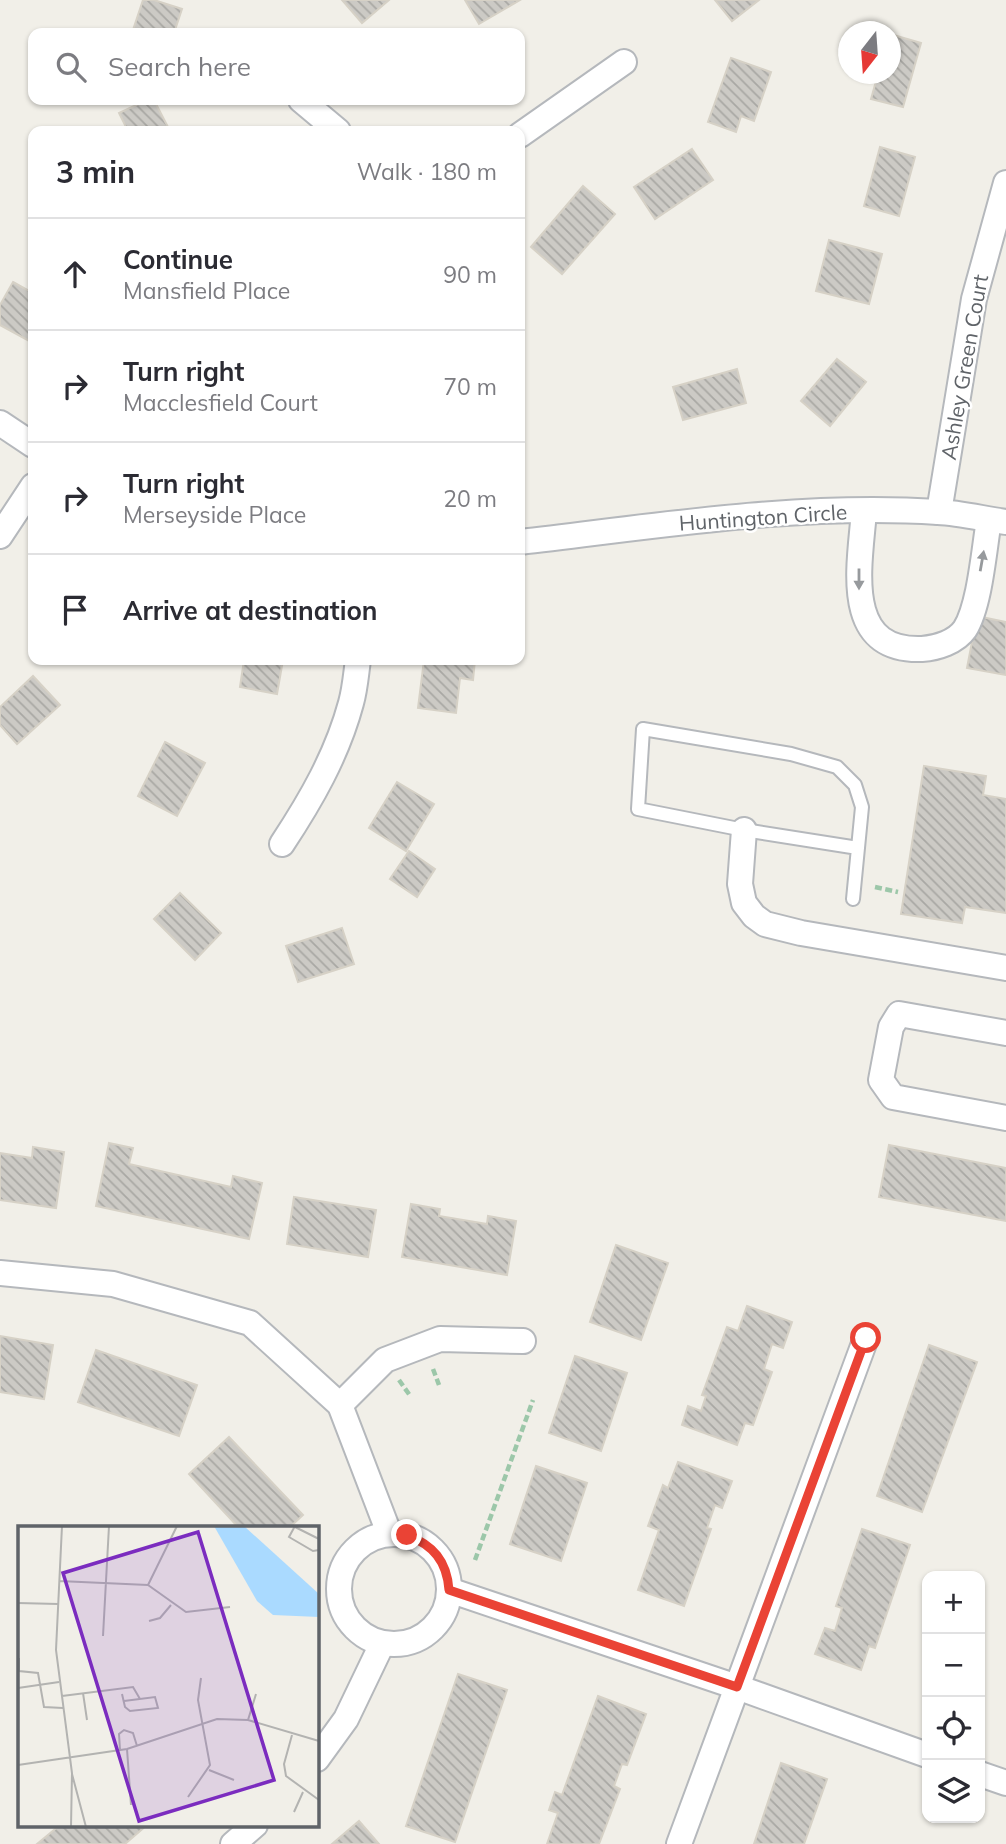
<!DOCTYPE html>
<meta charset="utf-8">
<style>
:root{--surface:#fff;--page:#f2f2f3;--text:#2b2b33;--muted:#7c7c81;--line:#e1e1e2}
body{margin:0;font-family:Mulish,sans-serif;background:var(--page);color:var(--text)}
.controls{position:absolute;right:21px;bottom:21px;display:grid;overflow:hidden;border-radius:14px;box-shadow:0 2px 5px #0004}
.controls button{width:63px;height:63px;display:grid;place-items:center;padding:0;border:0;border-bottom:2px solid var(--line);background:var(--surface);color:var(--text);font:35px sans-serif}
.compass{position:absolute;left:838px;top:21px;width:63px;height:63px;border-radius:50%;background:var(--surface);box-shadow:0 2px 5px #0004;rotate:197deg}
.stop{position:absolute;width:21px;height:21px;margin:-16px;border:5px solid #ea4335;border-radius:50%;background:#fff}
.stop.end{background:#ea4335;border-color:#fff;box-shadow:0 2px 7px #0008}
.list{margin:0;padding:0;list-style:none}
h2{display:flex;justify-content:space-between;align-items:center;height:91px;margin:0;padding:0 28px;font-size:30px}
h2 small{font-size:23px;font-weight:400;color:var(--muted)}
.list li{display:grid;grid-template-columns:46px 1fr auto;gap:21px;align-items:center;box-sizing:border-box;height:112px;padding:0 28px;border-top:2px solid var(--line)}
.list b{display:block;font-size:26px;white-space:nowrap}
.list p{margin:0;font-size:23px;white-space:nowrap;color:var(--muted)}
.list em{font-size:23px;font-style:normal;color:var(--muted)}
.icon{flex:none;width:38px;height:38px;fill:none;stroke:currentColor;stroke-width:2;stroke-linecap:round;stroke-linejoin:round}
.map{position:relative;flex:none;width:1006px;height:1844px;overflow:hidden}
.search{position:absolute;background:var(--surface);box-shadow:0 2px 5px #0004;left:28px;top:28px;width:497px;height:77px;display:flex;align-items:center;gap:18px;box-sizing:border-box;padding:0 24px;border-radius:14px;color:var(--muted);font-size:26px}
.panel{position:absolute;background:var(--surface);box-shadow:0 2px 5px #0004;left:28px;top:126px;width:497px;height:539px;border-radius:14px}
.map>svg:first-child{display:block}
.building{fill:url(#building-back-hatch);stroke:#d6d1c6;stroke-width:2}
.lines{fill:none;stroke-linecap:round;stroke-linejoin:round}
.lane-casing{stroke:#b5b8bc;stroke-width:16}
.street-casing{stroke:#b5b8bc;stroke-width:28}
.path{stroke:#9cc7a9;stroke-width:4.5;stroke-dasharray:7 3.5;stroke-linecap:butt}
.lane{stroke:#fff;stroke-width:12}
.street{stroke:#fff;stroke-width:24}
.oneway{fill:#979a9d}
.route{stroke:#ea4335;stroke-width:9}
.labels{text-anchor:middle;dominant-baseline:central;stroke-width:5;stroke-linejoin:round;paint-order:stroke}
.street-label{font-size:21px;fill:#5f6368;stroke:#fff}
.inset-road{fill:none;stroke:#b3b3b1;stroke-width:2}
.view{fill:#7b2cbf;fill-opacity:0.15;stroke:#7b2cbf;stroke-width:3.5}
.inset-edge{fill:none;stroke:#5f6368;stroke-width:3.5}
</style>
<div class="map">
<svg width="1006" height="1844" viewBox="0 0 1006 1844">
<defs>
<pattern id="building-back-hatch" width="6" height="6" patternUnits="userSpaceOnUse" patternTransform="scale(1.75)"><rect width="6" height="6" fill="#cccac5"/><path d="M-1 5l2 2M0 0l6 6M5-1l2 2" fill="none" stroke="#a9a8a4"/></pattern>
</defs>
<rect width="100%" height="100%" fill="#f1efe8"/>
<g class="building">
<path d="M143,0H154L182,9L174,33H132Z"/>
<path d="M342,0H389L362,23Z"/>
<path d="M465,0H520L479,24Z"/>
<path d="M715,0H759L732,21Z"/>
<path d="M890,34L921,43L903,107L871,99L878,74H890Z"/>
<path d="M731,58L771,72L754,121L741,116L736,132L708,122Z"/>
<path d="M147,100H154L170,131H128L119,113Z"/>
<path d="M379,100H465V104L378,102Z"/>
<path d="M880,147L915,157L899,216L864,206Z"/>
<path d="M692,149L713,180L655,219L634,187Z"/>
<path d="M583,186L615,214L562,274L531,247Z"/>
<path d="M829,240L882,254L869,304L816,291Z"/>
<path d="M13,282L33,293V343L0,325V305Z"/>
<path d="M837,359L866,382L830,426L801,401Z"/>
<path d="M737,369L746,403L683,420L673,387Z"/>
<path d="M977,616L1006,622V675L967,668Z"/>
<path d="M244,660H283L277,694L240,687Z"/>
<path d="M424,660H475L473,680L460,678L456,713L418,708Z"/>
<path d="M33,676L60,705L17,744L0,725V707Z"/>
<path d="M165,742L205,763L177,816L138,796Z"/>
<path d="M924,766L986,776L983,795L1006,799V913L965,907L962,923L901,914Z"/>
<path d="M397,782L434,804L406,851L369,828Z"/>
<path d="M409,851L435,869L417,897L390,879Z"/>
<path d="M180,893L221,933L195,960L154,919Z"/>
<path d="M342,928L354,964L298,982L286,946Z"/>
<path d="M109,1143L133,1148L129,1164L231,1187L233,1176L262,1183L249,1239L96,1206Z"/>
<path d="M889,1145L1006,1168V1221L879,1197Z"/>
<path d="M33,1147L64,1152L56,1208L0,1200V1153L32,1158Z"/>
<path d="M294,1197L376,1210L368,1257L287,1244Z"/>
<path d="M411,1204L440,1209L439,1216L487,1224L488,1216L516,1221L507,1275L402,1257Z"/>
<path d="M616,1245L668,1263L641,1340L590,1322Z"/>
<path d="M747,1306L792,1322L783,1348L772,1344L764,1369L772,1372L753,1425L745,1423L737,1445L682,1425L688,1406L701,1411L706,1396L702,1395L727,1327L738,1331Z"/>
<path d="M0,1336L53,1345L44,1399L0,1392Z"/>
<path d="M929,1345L977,1362L922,1512L877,1496Z"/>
<path d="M96,1350L197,1385L179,1436L78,1402Z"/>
<path d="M575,1356L627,1373L601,1451L549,1433Z"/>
<path d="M229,1437L303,1515L290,1527H238L189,1474Z"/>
<path d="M678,1462L732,1481L722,1508L715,1505L707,1528L711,1529L684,1606L638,1590L659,1530L648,1526L663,1485L668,1488Z"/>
<path d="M536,1466L587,1483L561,1561L510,1544Z"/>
<path d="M862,1529L910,1545L875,1648L869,1646L861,1670L815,1654L825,1628L835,1631L842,1608L836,1606Z"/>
<path d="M458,1674L507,1690L455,1842L406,1826Z"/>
<path d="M598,1696L646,1714L627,1765L622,1764L614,1786L620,1789L599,1844H547L558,1813L549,1810L555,1792L562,1795Z"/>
<path d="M781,1763L827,1779L804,1844H754Z"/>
<path d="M359,1821L379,1844H332Z"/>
<path d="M60,1825H147L125,1844H37Z"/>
</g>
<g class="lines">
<defs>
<path id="lane" d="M853,899L862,807L855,785L837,767L791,754L643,729L638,809L744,830L858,848"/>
<g id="street">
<path d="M301,100L338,131"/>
<path d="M520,135L624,62"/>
<path d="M0,423L33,445"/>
<path d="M864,511C860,564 841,652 922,649C937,648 956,642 965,629C980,605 984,549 989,520"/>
<path d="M939,512L974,299L1006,183"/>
<path d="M0,536L33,486"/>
<path d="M520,542C659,526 797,503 938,512C960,513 984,519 1006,522"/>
<path d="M744,830L740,884L744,903L754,916L765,924L801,933L1006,968"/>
<path d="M282,844C311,800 337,755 351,703C355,689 356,674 358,660"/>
<path d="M1006,1033L899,1014L891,1027L881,1080L893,1097L1006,1118"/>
<path d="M0,1273L113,1284L250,1323L340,1405L389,1533"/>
<path d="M340,1405L385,1360L440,1339L523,1341"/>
<circle cx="394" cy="1589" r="55"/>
<path d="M449,1590L737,1687L927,1755"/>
<path d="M317,1759L346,1719L382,1644"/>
<path d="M980,1774L1006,1783"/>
<path d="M233,1844L255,1825"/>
<path d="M679,1844L866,1338"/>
</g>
</defs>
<use href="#lane" class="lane-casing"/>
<use href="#street" class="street-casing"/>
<g class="path">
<path d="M875,887L898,892"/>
<path d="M433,1369L439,1385"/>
<path d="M399,1380L411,1397"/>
<path d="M475,1560L533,1400"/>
</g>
<use href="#lane" class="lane"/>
<use href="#street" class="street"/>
</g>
<defs><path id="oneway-solid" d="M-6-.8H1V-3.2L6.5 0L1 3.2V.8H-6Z" transform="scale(1.75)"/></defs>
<g class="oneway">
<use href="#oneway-solid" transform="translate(982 561) rotate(-80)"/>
<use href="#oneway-solid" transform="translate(859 579) rotate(90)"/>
</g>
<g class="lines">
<path class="route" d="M407,1535C433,1545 447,1561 449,1590L737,1687L866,1338"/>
</g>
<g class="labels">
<g class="street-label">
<text transform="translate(964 367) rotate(-80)">Ashley Green Court</text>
<text transform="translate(763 517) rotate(-4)">Huntington Circle</text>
</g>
</g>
<g transform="translate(18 1526)">
<rect width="301" height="301" fill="#f1efe8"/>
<path d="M196,0H226L301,68V91L255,89L239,75Z" fill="#aadaff"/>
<path class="inset-road" d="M44,0L38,124L54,247L53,301M277,0L271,11L295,25L301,24M277,1L301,13M41,55L130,59M130,59L168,86L212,81M130,59L159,0M0,77L40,78M131,95L142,92L153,79M85,110L91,0M1,132V145L20,147L26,181L45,182M0,162L41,156M65,167L69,194M104,168L107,181L112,185L140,182L137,171L106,175M44,170L115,161L122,173M230,194L238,168M274,209L266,238L268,250L301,274M109,223L113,279M102,224L101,208L106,204L115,207L119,220M0,239L109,223L199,193L230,194L301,215M191,244L216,254M54,248L68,301M170,271L192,239L180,174L183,152M276,286L285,266"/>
<path class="view" d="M180,6L256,254L121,295L45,47Z"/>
<rect width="301" height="301" class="inset-edge"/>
</g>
</svg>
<div class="controls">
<button>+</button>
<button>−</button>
<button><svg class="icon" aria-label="locate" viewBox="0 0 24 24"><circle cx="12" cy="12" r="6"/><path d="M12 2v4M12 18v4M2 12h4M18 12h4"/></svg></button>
<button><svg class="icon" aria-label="layers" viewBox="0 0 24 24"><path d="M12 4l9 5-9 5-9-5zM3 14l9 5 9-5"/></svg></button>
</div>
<svg class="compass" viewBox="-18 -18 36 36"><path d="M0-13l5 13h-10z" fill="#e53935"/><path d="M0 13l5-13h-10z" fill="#7c7c81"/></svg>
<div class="stop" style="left:866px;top:1338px"></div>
<div class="stop end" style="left:407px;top:1535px"></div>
<div class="search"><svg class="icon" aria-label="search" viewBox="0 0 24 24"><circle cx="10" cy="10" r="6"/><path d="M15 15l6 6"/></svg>Search here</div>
<section class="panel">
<h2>3 min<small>Walk · 180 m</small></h2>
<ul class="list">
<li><svg class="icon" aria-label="ahead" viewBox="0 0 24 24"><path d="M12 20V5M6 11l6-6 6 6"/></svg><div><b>Continue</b><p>Mansfield Place</p></div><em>90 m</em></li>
<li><svg class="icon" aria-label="right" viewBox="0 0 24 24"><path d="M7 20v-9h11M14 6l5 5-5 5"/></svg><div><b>Turn right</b><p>Macclesfield Court</p></div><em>70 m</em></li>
<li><svg class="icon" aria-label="right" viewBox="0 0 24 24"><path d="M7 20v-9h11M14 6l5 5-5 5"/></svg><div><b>Turn right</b><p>Merseyside Place</p></div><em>20 m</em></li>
<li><svg class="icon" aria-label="arrive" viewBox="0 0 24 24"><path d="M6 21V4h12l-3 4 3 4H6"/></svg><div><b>Arrive at destination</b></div></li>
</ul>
</section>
</div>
